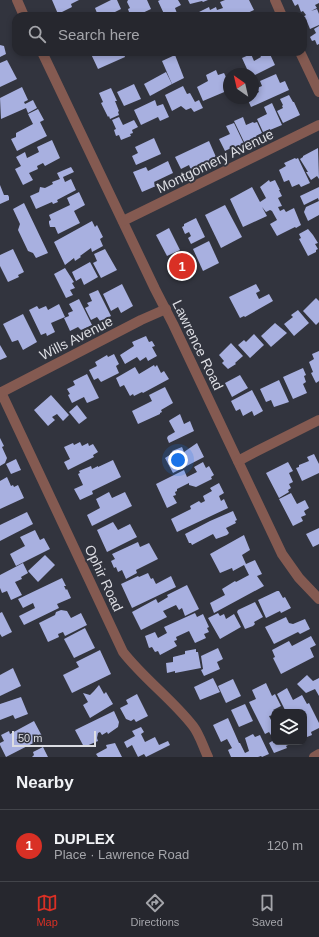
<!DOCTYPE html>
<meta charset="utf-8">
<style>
:root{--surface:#26272e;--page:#32333a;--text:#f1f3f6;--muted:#a4a5aa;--line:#42444a;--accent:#d93025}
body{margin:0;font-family:Helvetica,sans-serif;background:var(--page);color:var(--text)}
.controls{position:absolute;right:12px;bottom:12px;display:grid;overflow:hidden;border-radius:8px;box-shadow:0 2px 6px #0003}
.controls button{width:36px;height:36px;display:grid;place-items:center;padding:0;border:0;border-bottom:1px solid var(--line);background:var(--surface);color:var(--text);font:20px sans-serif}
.compass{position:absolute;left:223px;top:68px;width:36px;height:36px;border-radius:50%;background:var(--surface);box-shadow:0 2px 6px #0003;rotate:326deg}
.scale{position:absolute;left:12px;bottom:10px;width:84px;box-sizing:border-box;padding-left:4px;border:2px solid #dcdde3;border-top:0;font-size:11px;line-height:14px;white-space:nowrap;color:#dcdde3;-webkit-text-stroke:3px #32343e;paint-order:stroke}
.you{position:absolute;left:178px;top:460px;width:14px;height:14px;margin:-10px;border:3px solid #fff;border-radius:50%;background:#1a73e8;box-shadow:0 0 0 6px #1a73e833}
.badge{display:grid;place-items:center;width:26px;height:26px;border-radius:50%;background:var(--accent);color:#fff;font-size:13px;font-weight:700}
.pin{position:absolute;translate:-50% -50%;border:2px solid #fff;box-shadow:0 1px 4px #0006}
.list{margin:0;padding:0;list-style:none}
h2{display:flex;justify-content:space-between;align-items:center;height:52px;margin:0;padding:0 16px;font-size:17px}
h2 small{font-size:13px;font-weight:400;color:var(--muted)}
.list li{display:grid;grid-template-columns:26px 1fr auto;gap:12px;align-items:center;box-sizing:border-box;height:72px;padding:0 16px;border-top:1px solid var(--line)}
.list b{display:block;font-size:15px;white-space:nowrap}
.list p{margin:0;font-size:13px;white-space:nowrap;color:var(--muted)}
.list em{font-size:13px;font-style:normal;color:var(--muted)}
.icon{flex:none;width:22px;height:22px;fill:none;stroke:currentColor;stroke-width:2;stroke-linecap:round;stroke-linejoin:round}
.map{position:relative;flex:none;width:319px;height:757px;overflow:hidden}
.search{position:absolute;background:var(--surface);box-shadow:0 2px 6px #0003;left:12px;right:12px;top:12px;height:44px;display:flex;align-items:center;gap:10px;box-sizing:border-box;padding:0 14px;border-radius:12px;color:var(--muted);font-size:15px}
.sheet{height:124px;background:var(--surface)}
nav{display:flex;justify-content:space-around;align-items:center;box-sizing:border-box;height:56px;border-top:1px solid var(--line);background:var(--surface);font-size:11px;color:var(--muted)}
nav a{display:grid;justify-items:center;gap:2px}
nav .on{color:var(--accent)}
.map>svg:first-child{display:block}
.building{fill:#a8b0e0}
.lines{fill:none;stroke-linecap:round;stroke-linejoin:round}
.minor{stroke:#845a51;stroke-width:10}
.labels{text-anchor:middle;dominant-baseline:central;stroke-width:4;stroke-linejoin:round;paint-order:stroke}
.street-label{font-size:14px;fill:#dcdde3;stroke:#32343e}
</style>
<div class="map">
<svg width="319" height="757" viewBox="0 0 319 757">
<rect width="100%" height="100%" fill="#32343e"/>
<g class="building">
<path d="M52,0H79L71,4L72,7L58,14Z"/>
<path d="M111,0H117L121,9L113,13L114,16H97L96,13H97L95,8Z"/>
<path d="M128,0H147L151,9L136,16H129L127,13L129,12L128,9L130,8L127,2Z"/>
<path d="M160,0H178L181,5L175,8L178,16H165L158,1Z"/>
<path d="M188,0H208L203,2L202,1L190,4Z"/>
<path d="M225,0H249L254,10L241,16H198L201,15L199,12L209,7L210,10L216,7L217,10L223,8L220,2Z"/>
<path d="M292,0H319V3L315,5L317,8L311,11L317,9L319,14V25L310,29L306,19L304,20L303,17L306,15L303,11L301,12L298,4L295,6Z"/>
<path d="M319,26V44L317,45L315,40L312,41L310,37L316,33L314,29Z"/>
<path d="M0,45L4,46L6,54L0,57Z"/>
<path d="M96,52H123L125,57L98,69L91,54Z"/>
<path d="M266,52H269L275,65L253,76V74H239V73L247,69L242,58L251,54L254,61L261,57L260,55Z"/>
<path d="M175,55L184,78L172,84L162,61Z"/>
<path d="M7,60L17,79L0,87V63Z"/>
<path d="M216,70L218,75L224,73L229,83V90L203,101L197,87L208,81L206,75Z"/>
<path d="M166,72L172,84L150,96L144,84Z"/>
<path d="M276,74L280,83L285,81L289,90L251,107L247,98H253V95L259,92L257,88L262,86L260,81Z"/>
<path d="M134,84L141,99L124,106L117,92Z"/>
<path d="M183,86L187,94L190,93L195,102L199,100L203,108L194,112L191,108L186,110L181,106L172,111L165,95Z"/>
<path d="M22,87L28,100L24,102L25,104L33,100L37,108L28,113L26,108L1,119L0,98Z"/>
<path d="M111,88L117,101H115L119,111L118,112L119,115L110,119L109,116L108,117L101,103L103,102L99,93Z"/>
<path d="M289,95L293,102H294L300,115L283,123L277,111L283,108L282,106L283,105L280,99Z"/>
<path d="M155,100L157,106L163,104L169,117L160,121L158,117L141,125L134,110Z"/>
<path d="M272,103L282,125L270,130V129L263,132L257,119L267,114L264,107Z"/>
<path d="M38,109L44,120L40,122L47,136L17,151L11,139L16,137V133L33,124L28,114Z"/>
<path d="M119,117L123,125L134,120L138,127L132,130L133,133L130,134L131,136L121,140L119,135L116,136L114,130L116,129L112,120Z"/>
<path d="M243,117L246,125L253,122L254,123L257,122L262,133L256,136L257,138L245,144L234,121Z"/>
<path d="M234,123L244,144L232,150L231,148L225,151L219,139L230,134L226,126Z"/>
<path d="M154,138L161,154L136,165L132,156L138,153L135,147Z"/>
<path d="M52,140L60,158L45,166L43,163L37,166L38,169L29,173L33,180L23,185L15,169L21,166L16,157L25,152L27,158L39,152L37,147Z"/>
<path d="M209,141L216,157L191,170L189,165L181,169L175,157Z"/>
<path d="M318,148L319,179L317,176L311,180L306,172H308L300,159L303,157V156Z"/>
<path d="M295,158L296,159L298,158L310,183L301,187L299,184L292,187L289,180L284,182L279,170L286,166L284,163Z"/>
<path d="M168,161L173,173L154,182L156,186L142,192L133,172L146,167L148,171Z"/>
<path d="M71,167L74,172L63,177L65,182L71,179L76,190L57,200L58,202L53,204L52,202L36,209L30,196L39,192L40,187L45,188L53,184L52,182L60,179L57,173Z"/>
<path d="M269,180L270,182L275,180L280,190H279L282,196L278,198L282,206L278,207L280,211L284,209L286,212L294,208L301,225L296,228L295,227L277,236L270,224L277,220L272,211L270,210L266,212L262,207L267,216L243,227L230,199L252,187L260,202L266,198L260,187Z"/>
<path d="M0,185L4,195H8L9,197V200L0,204Z"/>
<path d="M319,187V201L318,198L304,205L300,196Z"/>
<path d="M79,192L85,205L74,211L80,223L58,234L55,227H50L49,223V221L51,220L49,215L70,205L67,198Z"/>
<path d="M319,201V215L308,221L304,212L306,207Z"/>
<path d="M24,203L48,253L36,258L33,253L28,251L18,230L20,224L13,209Z"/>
<path d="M225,205L242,237L221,248L205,215Z"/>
<path d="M196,218L205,237L191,244L188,238L191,236L189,232L185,234L182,227L184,226V224Z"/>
<path d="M92,221L95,227L97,225L103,237L100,239L103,246L92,252L91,248L80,256L81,257L75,261L74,258L65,265L54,242Z"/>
<path d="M169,228L180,250L167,256L156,235Z"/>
<path d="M308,229L313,235L318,243L315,244L318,249L316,250V252L308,256L299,239L301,238L299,234Z"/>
<path d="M209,241L219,263L203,271L193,249Z"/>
<path d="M13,249L24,272L18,275L19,277L8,282L0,266V255Z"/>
<path d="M105,249L117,270L101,278L93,263L97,261L94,254Z"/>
<path d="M183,253L194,273L180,280L170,259Z"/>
<path d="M90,262L98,277L84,285L81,278L76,281L72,272Z"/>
<path d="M65,268L74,282L72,283L75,288L70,290L73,295L66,298L54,274Z"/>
<path d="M122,284L133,306L121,313L118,307L111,311L103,294Z"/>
<path d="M256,284L260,291L256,293L259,299L269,294L273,301L245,317L244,316L240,318L229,297Z"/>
<path d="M98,290L111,316L100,321L97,317L91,320L85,308L89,306L87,303L92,301L89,294Z"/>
<path d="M316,298L319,301V322L316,325L303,311Z"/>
<path d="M79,299L92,325L81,330L78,327L70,331L64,318L69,316L68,313L73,311L69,304Z"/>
<path d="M59,304L65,317L51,323L55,332L47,336L46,333L41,335L29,310L37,306L39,309L46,306L48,310Z"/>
<path d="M298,310L309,323L294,336L284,324L293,317L291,315Z"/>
<path d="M23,314L37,342L23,350L18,340L12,342L3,324Z"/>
<path d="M275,323L287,333L271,347L261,336Z"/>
<path d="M254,334L264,345L250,358L238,345L244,340L246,342Z"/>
<path d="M146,336L149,342L152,341L155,346L152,347L157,356L148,361L146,357L140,361L137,357L125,364L120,355L134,346L132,342Z"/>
<path d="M231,343L243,356L235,363L236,364L228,369L222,363L224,361L219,355Z"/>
<path d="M0,345L7,357L0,360Z"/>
<path d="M319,351V381L316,383L311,373L313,372L309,362L314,359L312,354Z"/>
<path d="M114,354L119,364L116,366L119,373L101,382L98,378L94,380L89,370L97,366L95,362L107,355L108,357Z"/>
<path d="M154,365L155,367L157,365L161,373L164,371L169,379L143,393L142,392L134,396L133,394L130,396L124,385L120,387L116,378L135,367L139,374Z"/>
<path d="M303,368L306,375L304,376L306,382L303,384L307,393L293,399L283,377Z"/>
<path d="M87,374L99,398L87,403L84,397L72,403L68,395L70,394L67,389L75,385L73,381Z"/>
<path d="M240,375L248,388L232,397L225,383Z"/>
<path d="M279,380L289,402L274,407L271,400L266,402L260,389Z"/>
<path d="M165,387L173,403L161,410L162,412L160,413V414L138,424L132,411L152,401L149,395Z"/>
<path d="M252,390L263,411L254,416L252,411L243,416L240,409L236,411L231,401Z"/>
<path d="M51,395L69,415L63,421L57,414L52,417L55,420L48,426L34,410Z"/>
<path d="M77,405L87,418L79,424L69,412Z"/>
<path d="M180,414L184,424L190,421L194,431L169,443L167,438L168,436L175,432L169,421L170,420Z"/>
<path d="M0,438L4,446L2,447L7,458L5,463L0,466Z"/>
<path d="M80,442L82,446L88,443L89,446L93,444L98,452L93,455L94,457L68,470L64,462L70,459L64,447L73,443L74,445Z"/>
<path d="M197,443L204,457L173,473L165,458L173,453L172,451L182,447L184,452Z"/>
<path d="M314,454L319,464V473L302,481L296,468L299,467V465L309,461L307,457Z"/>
<path d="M16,459L21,470L11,474L6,464Z"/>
<path d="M113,460L121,477L92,491L93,494L80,500L74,489L83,485L78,474L80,473L79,471L91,466L92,469L98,466V467Z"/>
<path d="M203,462L206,468L209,466L214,475L211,477L212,479L196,487L189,485V483L177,489V491L175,492L176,495L173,496L177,503L167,508L156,484L184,470L187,477L197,472L194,467Z"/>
<path d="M288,462L293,471L289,473L293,482L289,484L291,488L288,490L289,492L279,498L266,473Z"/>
<path d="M7,477L11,486L13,485L14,487L18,485L24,498L0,509V481Z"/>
<path d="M219,483L224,493L219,496L221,501L224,499L228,508L177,532L171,519L191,509L190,506L199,501L201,503L205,501L203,496L212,491L210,488Z"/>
<path d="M109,492L112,498L125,492L132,506L92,526L87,515L100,508L96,499Z"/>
<path d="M291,493L297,504L305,500L309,508L304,511L306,515L301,517L303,521L293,526L279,499Z"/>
<path d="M233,511L237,520L235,521L236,523L226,528L229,533L227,535L216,539L213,534L192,545L191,543H189L185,534L210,521Z"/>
<path d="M27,512L33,524L0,541V525Z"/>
<path d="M113,522L118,530L130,524L137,537L107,552L97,530Z"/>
<path d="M319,528V544L313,547L306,534Z"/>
<path d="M35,530L40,540L44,538L50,549L16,566L10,554L25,546L20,537Z"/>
<path d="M244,535L250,550L242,555L246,564L255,560L262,574L257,576L264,586L214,613L210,603L225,595L222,589L235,581L236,582L249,575L244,565L233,571L232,568L220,573L210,554Z"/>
<path d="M138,542L140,547L149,543L158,559L136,570L137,573L126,579L122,570L118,572L116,567L114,568L111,561L115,559L112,554Z"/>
<path d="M45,555L55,565L38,582L28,571Z"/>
<path d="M23,563L28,573L21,577L22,579L15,582L22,595L11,600L7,591L2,593L0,588V575Z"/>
<path d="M148,573L151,579L153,578L156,584L171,576L176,587L132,608L121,584L138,576L139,577Z"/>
<path d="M62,578L66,586H64L66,590L67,589L71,598L57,604L59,608L24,625L19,616L35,608L33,603L23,608L18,599Z"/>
<path d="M187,585L199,609L185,616L182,608L179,610L176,605L163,611L167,617L141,630L132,612L156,599L158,603L168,597L167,595Z"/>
<path d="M277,591H279L283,598L285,597L291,608L281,613L280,611L266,618L258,600Z"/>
<path d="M255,602L263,617L254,622L255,624L253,626L245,629L237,612L238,610Z"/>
<path d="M61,610L67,611L71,618L81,613L87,625L65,636L63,632L58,634L59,637L48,642L39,623L55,615L56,612Z"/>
<path d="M2,612L12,632L2,637L0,634V613Z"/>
<path d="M195,613L197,617L203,614L209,627L207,628L209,632L204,634L206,638L195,643L189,631L176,637L177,640L174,641L177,646L160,655L158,651L155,652L152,647L149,648L145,636L155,632L158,638L167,633L164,627Z"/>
<path d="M218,613L220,616L224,614L226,619L234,614L241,627L220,639L208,618Z"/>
<path d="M286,617L289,623L293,624L305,619L310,629L300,634L298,632L274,644L265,627Z"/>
<path d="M85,628L95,648L74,658L64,639Z"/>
<path d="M311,636L316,645L310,648L314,657L281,674L273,658L275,657L272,650L289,641L292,646Z"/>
<path d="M218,648L223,659L217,662L220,669L204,676L201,670L203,669L201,656Z"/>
<path d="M196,649V652H198L201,668L175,673V671L167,673L166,663L173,662V657L185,654V651Z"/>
<path d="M100,650L111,674L72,693L63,675L79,667L76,662Z"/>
<path d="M13,668L21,686L0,696V675Z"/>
<path d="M307,675L313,681L319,678V696L315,689L306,693L297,684Z"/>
<path d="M213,678L220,692L200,700L194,687Z"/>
<path d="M233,679L241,696L226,703L218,686Z"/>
<path d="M266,683L272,696L275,694L281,706L273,710L274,711L272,712L273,715L269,716L273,724H274V742H294L286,746L287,748L274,753L269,743L274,740L269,732L265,734L249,702L256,699L252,690Z"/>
<path d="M99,685L104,694L106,692L113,704L90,718L83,705L88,702L83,693L90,695L94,691Z"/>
<path d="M287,688L293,700L302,695L307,704L309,703L319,723V728L311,732L312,735L307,737L306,734L304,735V712H286L277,694Z"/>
<path d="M137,694L148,716L136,722L134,719L131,721L126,719L120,708L128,704L126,700Z"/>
<path d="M21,697L28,714L15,719L13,715L0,720V704Z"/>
<path d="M245,704L253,721L239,727L231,710Z"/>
<path d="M114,711L119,722L118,727L108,734L107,732L102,735L100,732L98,733L97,738L98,741L84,747L75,730Z"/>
<path d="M228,718L239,743H240L245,753L249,751L245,738L253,734L255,737L260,735L269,754L262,757L261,756L258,757H231L228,750L232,748L227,739L221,742L213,725Z"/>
<path d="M34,721L43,738L6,757L0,745V743L4,741L1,735L9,731L10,734Z"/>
<path d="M141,727L144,732L141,734L145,742L155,737L159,745L168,741L170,745L146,757L144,754L138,757L132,745L127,748L124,742L135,736L132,731Z"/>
<path d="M115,743L122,757H98L96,754L107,748L106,745Z"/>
<path d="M43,747L48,757H32L34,755L33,752Z"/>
</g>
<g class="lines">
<g class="minor">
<path d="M17,0L24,16"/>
<path d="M275,0L282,16"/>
<path d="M42,52L155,289L173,324L282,554L299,578L319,599"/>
<path d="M300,52L319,92"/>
<path d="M123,221L319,125"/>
<path d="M1,392L123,652C144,679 172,699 193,726C200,735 203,747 208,757"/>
<path d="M0,393L141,320L166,309"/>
<path d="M238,461L257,451L319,420"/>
<path d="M314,757L319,754"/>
</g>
</g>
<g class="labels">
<g class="street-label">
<text transform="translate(215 161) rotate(-26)">Montgomery Avenue</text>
<text transform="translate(76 338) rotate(-27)">Wills Avenue</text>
<text transform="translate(198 345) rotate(64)">Lawrence Road</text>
<text transform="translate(104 578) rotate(65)">Ophir Road</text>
</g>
</g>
</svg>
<div class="controls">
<button><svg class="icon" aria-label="layers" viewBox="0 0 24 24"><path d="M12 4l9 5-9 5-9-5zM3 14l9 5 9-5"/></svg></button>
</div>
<svg class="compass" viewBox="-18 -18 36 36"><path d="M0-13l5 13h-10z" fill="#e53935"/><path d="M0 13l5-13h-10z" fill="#a4a5aa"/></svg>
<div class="scale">50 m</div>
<div class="you"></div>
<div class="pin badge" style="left:182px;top:266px">1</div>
<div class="search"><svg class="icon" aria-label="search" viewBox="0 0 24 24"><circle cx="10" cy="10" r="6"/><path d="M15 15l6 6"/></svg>Search here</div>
</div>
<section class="sheet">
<h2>Nearby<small></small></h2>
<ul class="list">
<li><span class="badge">1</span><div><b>DUPLEX</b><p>Place · Lawrence Road</p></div><em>120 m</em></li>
</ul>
</section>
<nav>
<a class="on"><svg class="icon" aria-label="map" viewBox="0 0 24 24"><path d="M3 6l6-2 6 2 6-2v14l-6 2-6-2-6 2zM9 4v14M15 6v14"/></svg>Map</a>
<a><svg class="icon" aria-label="directions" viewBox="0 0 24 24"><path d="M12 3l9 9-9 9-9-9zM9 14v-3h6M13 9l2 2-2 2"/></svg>Directions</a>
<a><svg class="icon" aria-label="saved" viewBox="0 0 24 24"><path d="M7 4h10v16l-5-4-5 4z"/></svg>Saved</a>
</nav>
